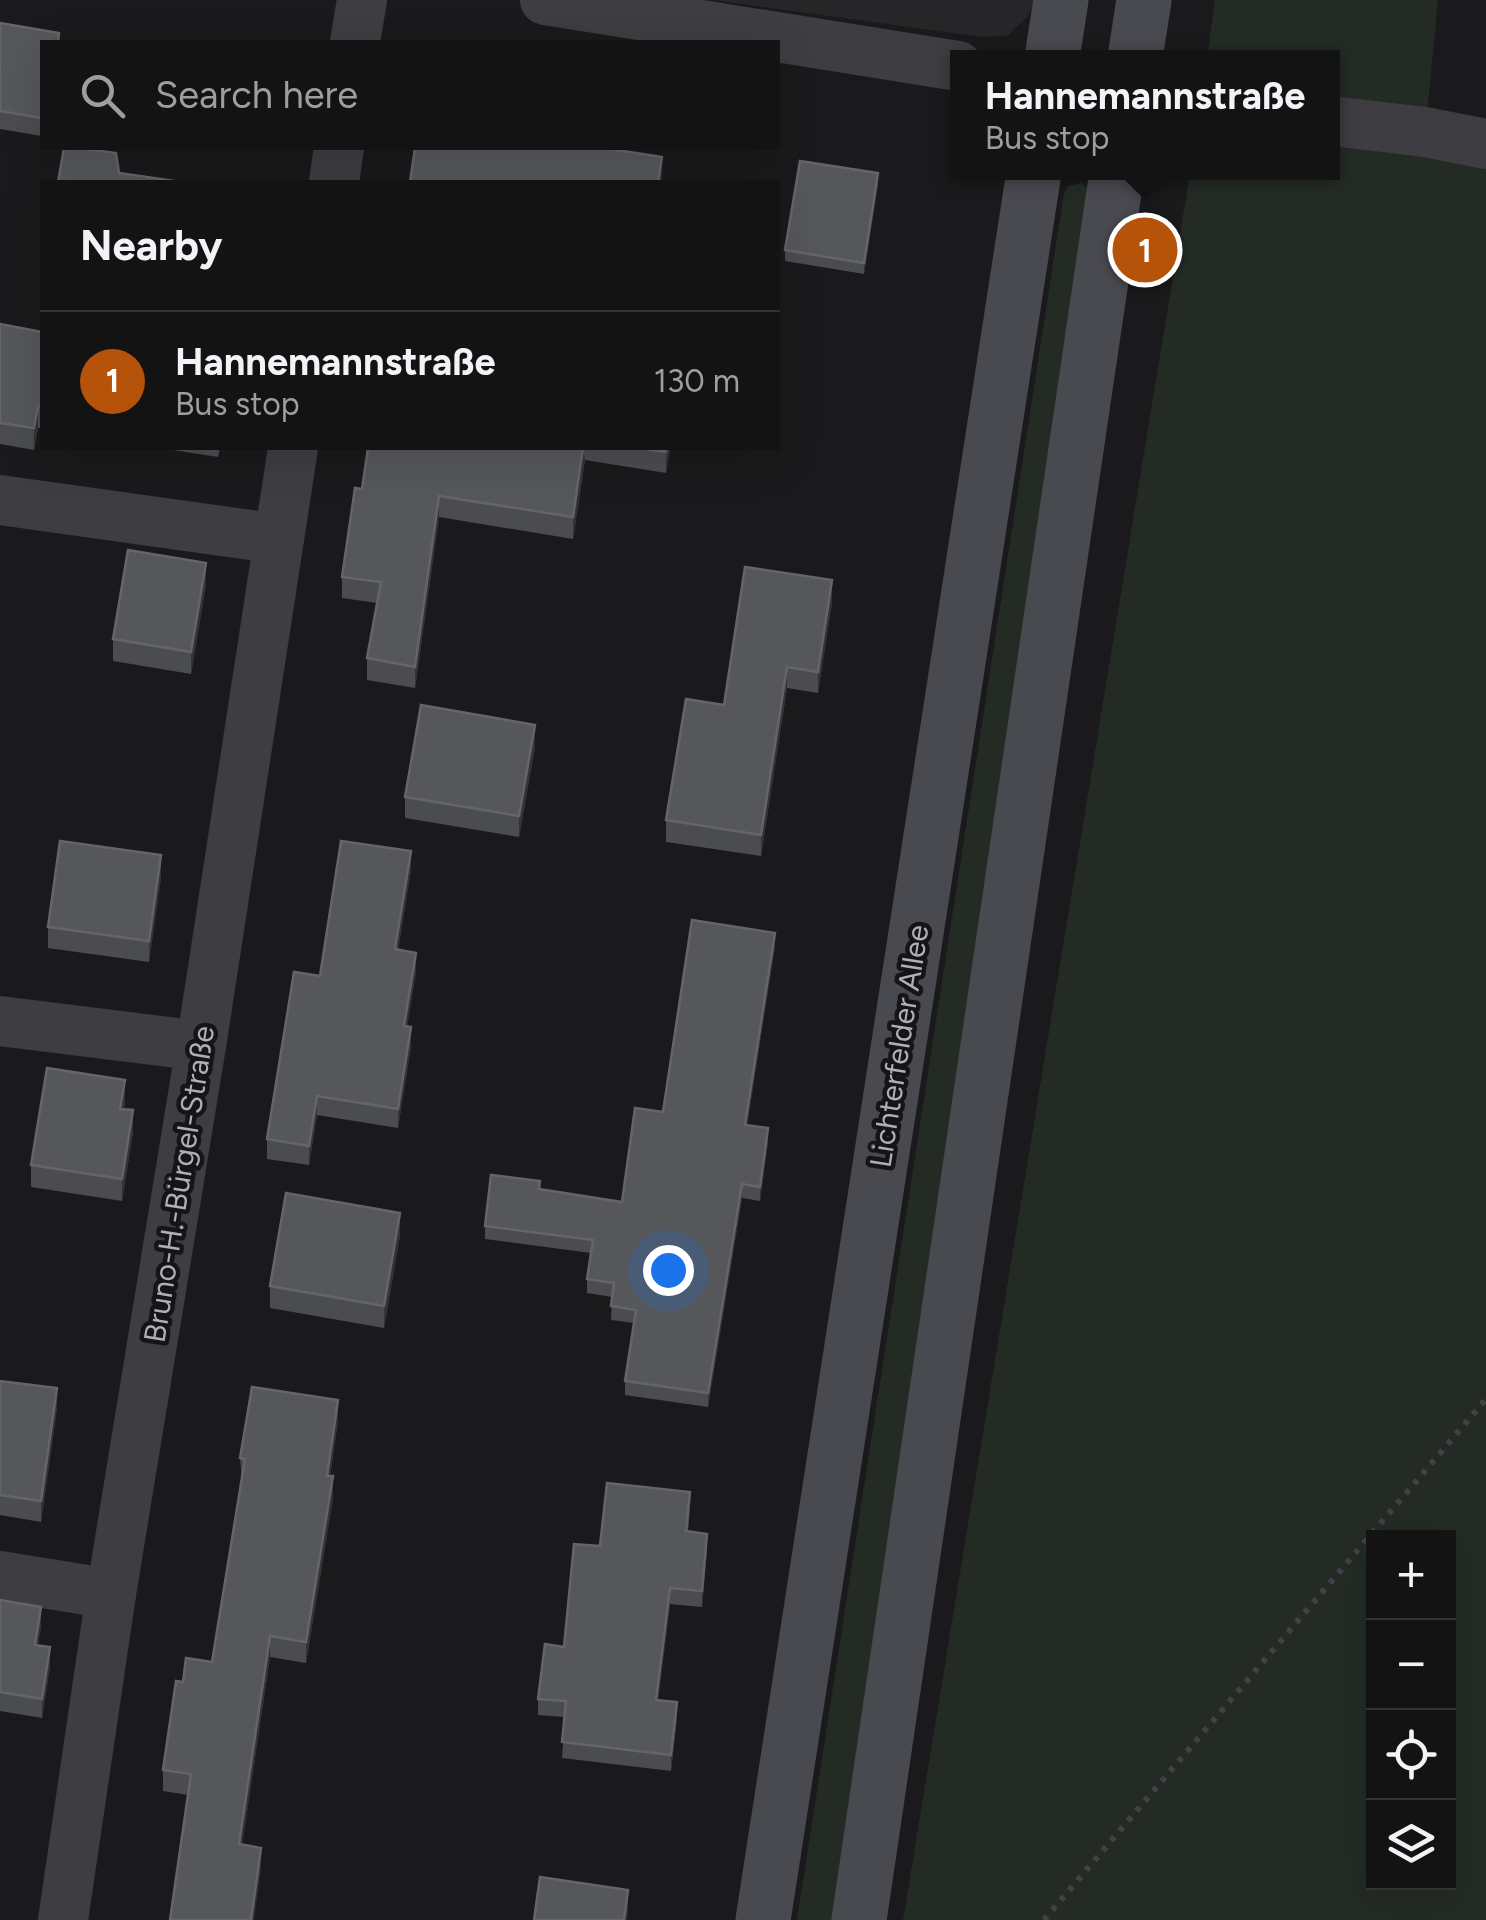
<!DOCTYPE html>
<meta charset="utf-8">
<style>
:root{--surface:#141314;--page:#212022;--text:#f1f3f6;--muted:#9d9ea0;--line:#333234;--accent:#b45309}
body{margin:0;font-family:Figtree,sans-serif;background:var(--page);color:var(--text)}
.controls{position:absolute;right:30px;bottom:30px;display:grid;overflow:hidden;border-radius:0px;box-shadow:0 10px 40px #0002}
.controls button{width:90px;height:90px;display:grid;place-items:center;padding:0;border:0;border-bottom:2px solid var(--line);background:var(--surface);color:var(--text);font:50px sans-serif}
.you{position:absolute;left:668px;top:1270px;width:35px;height:35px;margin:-25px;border:8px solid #fff;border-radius:50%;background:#1a73e8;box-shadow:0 0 0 15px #1a73e833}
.badge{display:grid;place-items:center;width:65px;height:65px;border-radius:50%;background:var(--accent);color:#fff;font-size:32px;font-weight:700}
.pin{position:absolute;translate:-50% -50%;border:5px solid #fff;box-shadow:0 2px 10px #0006}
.popup{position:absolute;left:950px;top:50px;width:390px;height:130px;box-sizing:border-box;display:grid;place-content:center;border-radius:0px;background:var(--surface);filter:drop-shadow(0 2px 8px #0005);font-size:32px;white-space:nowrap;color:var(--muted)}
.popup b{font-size:38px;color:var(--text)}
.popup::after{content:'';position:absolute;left:50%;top:100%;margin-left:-20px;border:20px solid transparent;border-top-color:var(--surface)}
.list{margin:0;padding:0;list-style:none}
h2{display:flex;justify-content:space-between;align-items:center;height:130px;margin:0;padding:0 40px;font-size:42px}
h2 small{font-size:32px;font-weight:400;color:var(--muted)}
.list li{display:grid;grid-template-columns:65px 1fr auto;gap:30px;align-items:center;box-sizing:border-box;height:140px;padding:0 40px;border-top:2px solid var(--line)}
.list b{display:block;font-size:38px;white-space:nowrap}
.list p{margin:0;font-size:32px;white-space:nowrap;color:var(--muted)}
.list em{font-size:32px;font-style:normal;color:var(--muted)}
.icon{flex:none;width:55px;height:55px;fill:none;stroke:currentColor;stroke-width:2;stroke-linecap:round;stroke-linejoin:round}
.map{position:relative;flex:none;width:1486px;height:1920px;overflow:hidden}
.search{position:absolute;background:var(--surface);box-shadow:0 10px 40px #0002;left:40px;top:40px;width:740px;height:110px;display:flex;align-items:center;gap:25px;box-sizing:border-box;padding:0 35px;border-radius:0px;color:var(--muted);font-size:38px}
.panel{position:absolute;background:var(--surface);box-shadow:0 10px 40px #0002;left:40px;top:180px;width:740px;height:270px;border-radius:0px}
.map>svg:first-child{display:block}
.built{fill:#262628}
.green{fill:#242b25;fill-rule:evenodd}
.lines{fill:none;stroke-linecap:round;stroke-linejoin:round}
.path{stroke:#414247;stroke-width:6;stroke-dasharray:5 8;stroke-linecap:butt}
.minor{stroke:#3d3d42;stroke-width:50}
.secondary{stroke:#494a50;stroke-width:55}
.wall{fill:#4b4c50}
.shaded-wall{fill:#333336}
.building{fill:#56575b;stroke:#64656a;stroke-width:2.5}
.labels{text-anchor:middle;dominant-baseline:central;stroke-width:9;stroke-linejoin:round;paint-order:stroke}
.street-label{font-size:30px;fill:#adb0ba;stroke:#151416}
</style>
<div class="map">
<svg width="1486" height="1920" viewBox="0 0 1486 1920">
<rect width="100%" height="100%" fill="#1a191b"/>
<path class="built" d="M713,0H1035L1028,16L1007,36L982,37Z"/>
<g class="green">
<path d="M1215,0H1438L1423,155L1486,168V1920H903L1190,173L1332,172V58L1207,57ZM1374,1538H1448V1882H1374Z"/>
<path d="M1082,183L1088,189L836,1920H797L1064,193L1068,186Z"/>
</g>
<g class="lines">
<path class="path" d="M1044,1920L1486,1399"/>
<g class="minor">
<path d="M545,0L958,66"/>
<path d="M355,42L362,0"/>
<path d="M1332,121L1425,132L1486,144"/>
<path d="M334,182L339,148"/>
<path d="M0,500L279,539"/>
<path d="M0,1021L201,1046"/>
<path d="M0,1576L111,1594"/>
<path d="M63,1920L111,1594L201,1046L293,448"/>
</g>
<g class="secondary">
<path d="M1052,58L1061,0"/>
<path d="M1135,58L1144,0"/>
<path d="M763,1920L1034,172"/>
<path d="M859,1920L1117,172"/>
</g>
</g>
<g class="wall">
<path d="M0,23L59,42H42V136L0,129Z"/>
<path d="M878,184L864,274L785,261V250Z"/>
<path d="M0,324L42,332V428H38L34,450L0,444Z"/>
<path d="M160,448H220L218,457Z"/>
<path d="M368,448H670L666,473L585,460L573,539L439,517L415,688L367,680V658L377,603L342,598V577L362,489Z"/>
<path d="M206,584L191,674L113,661V639Z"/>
<path d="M832,602L818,693L787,688L761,856L666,842V820L724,705Z"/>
<path d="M535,747L519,837L405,818V797Z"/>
<path d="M411,870L398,950L416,972L407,1026L411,1046L398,1128L317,1115L309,1165L267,1159V1139L320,976Z"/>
<path d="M161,877L149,962L48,948V927Z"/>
<path d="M775,946L747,1125L768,1142L760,1201L742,1198L708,1407L625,1395V1381L634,1323L611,1320L612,1297L587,1293V1279L591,1253L485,1239V1226L540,1189L622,1202Z"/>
<path d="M125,1101L124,1109L133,1132L122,1201L31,1187V1165Z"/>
<path d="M400,1235L384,1328L270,1308V1286Z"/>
<path d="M0,1381L57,1408L41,1522L0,1515Z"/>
<path d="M338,1421L330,1476L333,1498L306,1663L270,1657L242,1845L261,1869L188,1795L163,1791V1770L183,1682L212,1662L242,1480L240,1458Z"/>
<path d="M690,1508L688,1532L707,1550L702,1607L670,1604L658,1700L677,1718L671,1771L562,1758L565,1717L538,1715V1699L564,1647Z"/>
<path d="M0,1600L41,1626L38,1645L50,1666L42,1718L0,1711Z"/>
</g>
<g class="shaded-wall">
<path d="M662,157V182H658Z"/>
<path d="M878,173V184L864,274V263Z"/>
<path d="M38,406V428L34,450V428Z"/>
<path d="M583,448L585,460L573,539V517Z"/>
<path d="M666,448H670L666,473Z"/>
<path d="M439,496V517L415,688V667Z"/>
<path d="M206,563V584L191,674V652Z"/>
<path d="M832,580V602L818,693V672Z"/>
<path d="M787,667V688L761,856V835Z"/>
<path d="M535,725V747L519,837V816Z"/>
<path d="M411,851V870L395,968V949Z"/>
<path d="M161,855V877L149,962V941Z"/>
<path d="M775,933V946L745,1139V1125Z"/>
<path d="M416,953V972L404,1045V1026Z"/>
<path d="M411,1027V1046L398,1128V1109Z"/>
<path d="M125,1080V1101L120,1130V1109Z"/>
<path d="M317,1096V1115L309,1165V1146Z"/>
<path d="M133,1110V1132L122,1201V1179Z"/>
<path d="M768,1128V1142L760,1201V1187Z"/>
<path d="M742,1184V1198L708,1407V1393Z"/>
<path d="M400,1213V1235L384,1328V1306Z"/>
<path d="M57,1388V1408L41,1522V1501Z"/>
<path d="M338,1400V1421L327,1497V1476Z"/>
<path d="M333,1476V1498L306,1663V1642Z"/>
<path d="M707,1534V1550L702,1607V1591Z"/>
<path d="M670,1588V1604L656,1716V1700Z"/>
<path d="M41,1607V1626L35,1664V1645Z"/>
<path d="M270,1636V1657L239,1866V1844Z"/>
<path d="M50,1647V1666L42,1718V1699Z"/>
<path d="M677,1702V1718L671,1771V1755Z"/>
<path d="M261,1848V1869L254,1920H251Z"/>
<path d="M628,1890V1911L627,1920H624Z"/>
</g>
<g class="building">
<path d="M0,23L59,33L58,42H42V118L0,111Z"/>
<path d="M64,148H78L116,153L119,173L181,182H58Z"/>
<path d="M415,148H604L662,157L658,182H410Z"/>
<path d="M800,161L878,173L864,263L785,250Z"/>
<path d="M0,324L42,332V407L38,406L34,428L0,423Z"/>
<path d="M368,448H583L573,517L439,496L415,667L367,658L381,582L342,577L355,488L362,489Z"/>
<path d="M638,448H666V452Z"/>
<path d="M128,550L206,563L191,652L113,639Z"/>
<path d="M745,567L832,580L818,672L787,667L761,835L666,820L686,699L724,705Z"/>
<path d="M421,705L535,725L519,816L405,797Z"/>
<path d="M60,841L161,855L149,941L48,927Z"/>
<path d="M341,841L411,851L395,949L416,953L404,1026L411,1027L398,1109L317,1096L309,1146L267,1139L294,972L320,976Z"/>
<path d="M692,920L775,933L745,1125L768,1128L760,1187L742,1184L708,1393L625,1381L636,1310L611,1306L614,1283L587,1279L593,1240L485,1226L491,1175L540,1181L539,1189L622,1202L635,1108L663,1112Z"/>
<path d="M47,1068L125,1080L120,1109L133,1110L122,1179L31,1165Z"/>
<path d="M286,1193L400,1213L384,1306L270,1286Z"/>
<path d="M0,1381L57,1388L41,1501L0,1495Z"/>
<path d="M252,1387L338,1400L327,1476H333L306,1642L270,1636L239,1844L261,1848L251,1920H170L191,1774L163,1770L176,1681L183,1682L186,1658L212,1662L245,1459L240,1458Z"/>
<path d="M607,1483L690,1492L686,1531L707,1534L702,1591L670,1588L656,1700L677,1702L671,1755L562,1742L566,1701L538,1699L545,1644L564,1647L574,1544L600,1546Z"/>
<path d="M0,1600L41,1607L35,1645L50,1647L42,1699L0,1692Z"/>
<path d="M540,1877L628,1890L624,1920H534Z"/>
</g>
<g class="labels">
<g class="street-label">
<text transform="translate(899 1046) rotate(-81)">Lichterfelder Allee</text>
<text transform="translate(179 1184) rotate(-81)">Bruno-H.-Bürgel-Straße</text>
</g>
</g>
</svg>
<div class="controls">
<button>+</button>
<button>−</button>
<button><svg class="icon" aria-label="locate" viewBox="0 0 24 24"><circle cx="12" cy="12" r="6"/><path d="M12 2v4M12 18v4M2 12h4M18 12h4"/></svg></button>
<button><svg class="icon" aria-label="layers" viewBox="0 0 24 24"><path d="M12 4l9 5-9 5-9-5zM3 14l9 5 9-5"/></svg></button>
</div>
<div class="you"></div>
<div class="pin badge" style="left:1145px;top:250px">1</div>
<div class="popup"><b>Hannemannstraße</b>Bus stop</div>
<div class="search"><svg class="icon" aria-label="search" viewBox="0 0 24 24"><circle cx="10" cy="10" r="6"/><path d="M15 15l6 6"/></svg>Search here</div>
<section class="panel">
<h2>Nearby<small></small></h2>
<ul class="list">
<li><span class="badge">1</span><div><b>Hannemannstraße</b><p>Bus stop</p></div><em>130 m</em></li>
</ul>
</section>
</div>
